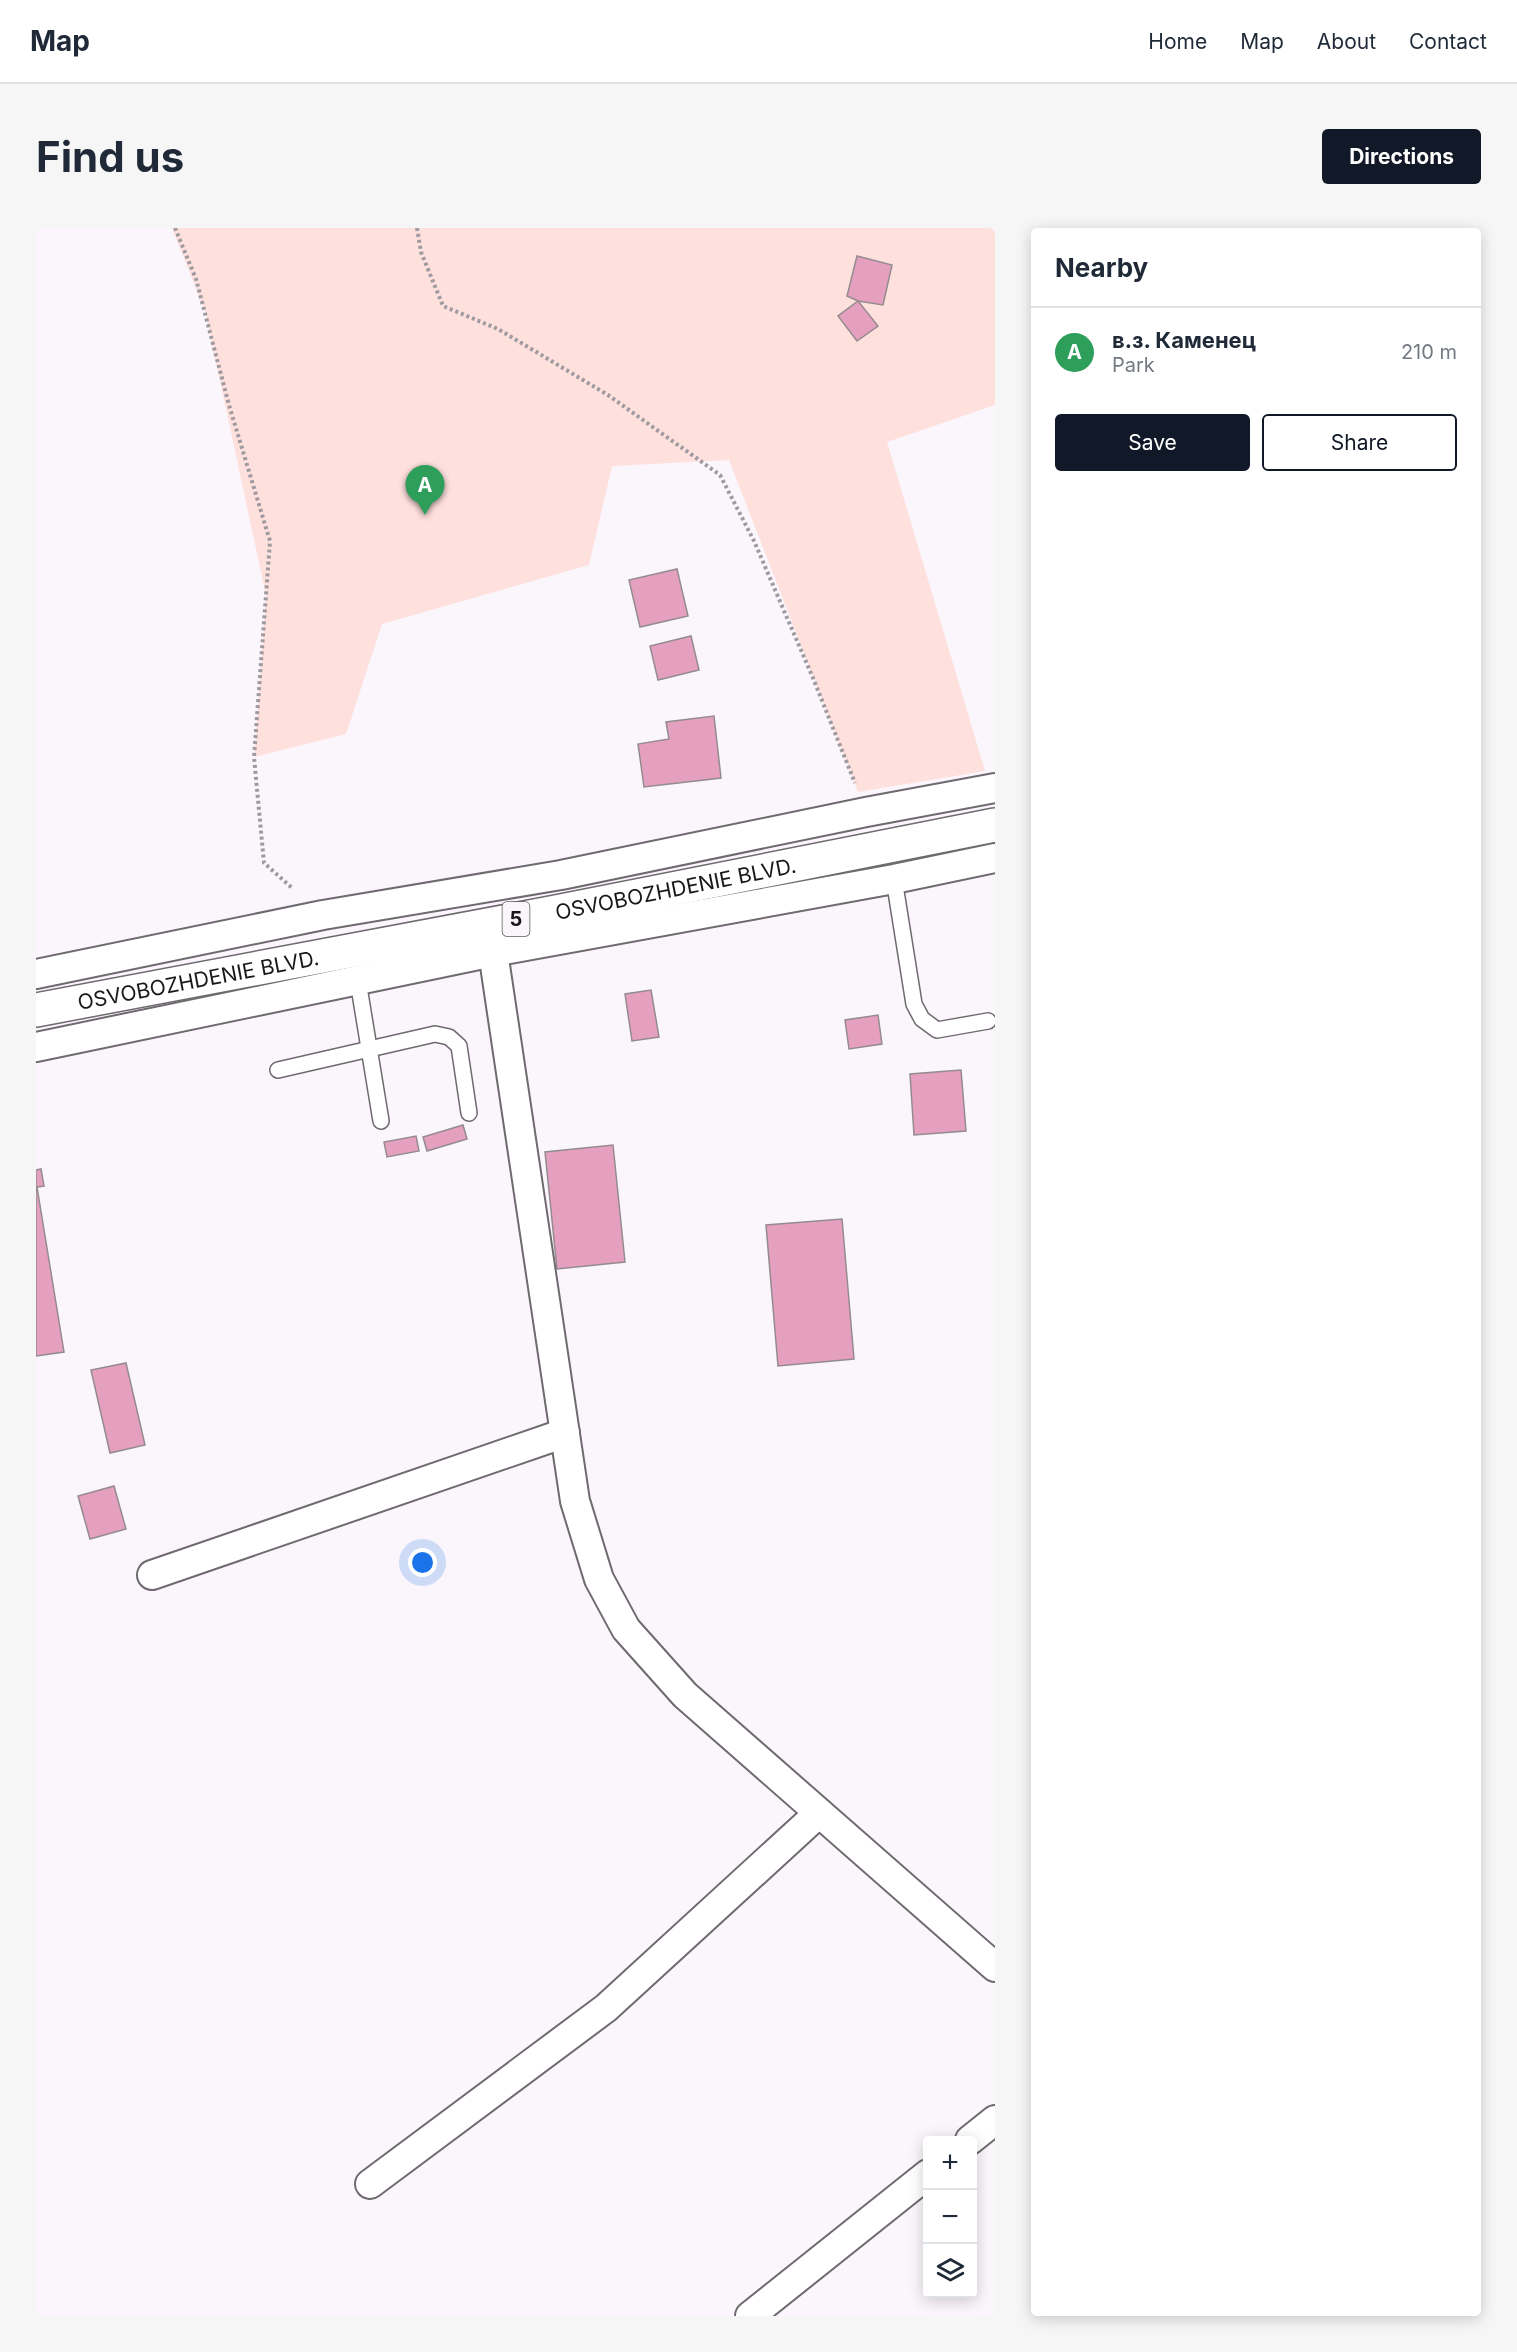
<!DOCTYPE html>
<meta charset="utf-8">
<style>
:root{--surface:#fff;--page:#f6f6f7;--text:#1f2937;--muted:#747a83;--line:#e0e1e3;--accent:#111827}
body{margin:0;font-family:Inter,sans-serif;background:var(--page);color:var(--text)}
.controls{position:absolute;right:18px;bottom:18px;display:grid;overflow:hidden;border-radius:6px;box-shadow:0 3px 15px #0003}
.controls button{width:54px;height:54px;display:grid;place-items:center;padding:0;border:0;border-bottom:2px solid var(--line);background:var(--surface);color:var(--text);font:30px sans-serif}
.you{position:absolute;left:387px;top:1335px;width:21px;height:21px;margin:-15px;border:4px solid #fff;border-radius:50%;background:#1a73e8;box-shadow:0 0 0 9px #1a73e833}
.badge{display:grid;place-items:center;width:39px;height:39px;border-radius:50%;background:var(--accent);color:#fff;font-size:20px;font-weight:700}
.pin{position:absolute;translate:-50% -50px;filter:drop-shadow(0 2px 3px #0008)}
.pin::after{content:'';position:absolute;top:32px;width:21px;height:18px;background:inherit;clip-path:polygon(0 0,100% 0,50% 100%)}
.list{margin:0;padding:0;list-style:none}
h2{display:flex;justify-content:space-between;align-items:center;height:78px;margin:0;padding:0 24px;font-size:26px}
h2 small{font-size:20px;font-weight:400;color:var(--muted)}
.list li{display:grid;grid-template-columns:39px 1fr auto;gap:18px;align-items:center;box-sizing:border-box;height:90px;padding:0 24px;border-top:2px solid var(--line)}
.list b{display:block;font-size:22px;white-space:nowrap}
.list p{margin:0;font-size:20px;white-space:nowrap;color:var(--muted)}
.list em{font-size:20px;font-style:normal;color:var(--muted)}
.actions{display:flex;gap:12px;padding:18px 24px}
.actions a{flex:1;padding:14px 0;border:2px solid var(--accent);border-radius:6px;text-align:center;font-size:21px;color:var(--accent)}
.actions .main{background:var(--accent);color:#fff}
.icon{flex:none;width:33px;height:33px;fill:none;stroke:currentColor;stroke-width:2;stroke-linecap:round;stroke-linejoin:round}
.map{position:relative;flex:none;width:959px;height:2088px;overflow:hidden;border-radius:6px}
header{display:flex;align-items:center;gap:36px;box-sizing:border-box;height:84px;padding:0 30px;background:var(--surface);border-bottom:2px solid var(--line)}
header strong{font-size:28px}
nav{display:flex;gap:33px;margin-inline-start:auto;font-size:21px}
.intro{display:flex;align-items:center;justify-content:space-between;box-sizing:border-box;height:144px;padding:0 36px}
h1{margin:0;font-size:42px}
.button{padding:15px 27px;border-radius:6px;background:var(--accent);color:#fff;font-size:21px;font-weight:700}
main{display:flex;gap:36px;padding:0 36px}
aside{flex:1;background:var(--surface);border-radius:6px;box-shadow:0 3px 15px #0003}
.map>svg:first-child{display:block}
.green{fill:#fee0dd}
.building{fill:#e5a0bf;stroke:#948b8f;stroke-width:1.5}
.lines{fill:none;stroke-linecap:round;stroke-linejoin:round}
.service-casing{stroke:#6f6a70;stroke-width:18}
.minor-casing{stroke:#6f6a70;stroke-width:32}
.primary-casing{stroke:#6f6a70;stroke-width:36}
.path{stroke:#9e9a9f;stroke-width:4;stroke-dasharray:3 3;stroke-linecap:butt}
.service{stroke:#fff;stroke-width:15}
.minor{stroke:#fff;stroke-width:28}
.primary{stroke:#fff;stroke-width:33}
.labels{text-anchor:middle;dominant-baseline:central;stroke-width:4.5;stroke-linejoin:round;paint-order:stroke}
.shield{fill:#fbf5fc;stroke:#5c5a5d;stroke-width:1.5}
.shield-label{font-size:20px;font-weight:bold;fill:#181719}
.street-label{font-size:21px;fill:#181719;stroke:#fbf5fc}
</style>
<header>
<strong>Map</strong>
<nav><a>Home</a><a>Map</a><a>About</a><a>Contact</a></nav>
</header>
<div class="intro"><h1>Find us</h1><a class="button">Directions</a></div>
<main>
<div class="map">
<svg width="959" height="2088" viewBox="0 0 959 2088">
<rect width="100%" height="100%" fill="#fbf5fc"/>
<path class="green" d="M136,0H959V177L851,214L949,543L822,564L693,232L576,238L553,337L346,396L310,506L218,529L230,367L169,83Z"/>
<g class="building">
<path d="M821,28L856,37L847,77L822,73L811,68Z"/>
<path d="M822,73L842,98L821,113L802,88Z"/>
<path d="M641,341L652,388L604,399L593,352Z"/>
<path d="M655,408L663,442L622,452L614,418Z"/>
<path d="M678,488L685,550L608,559L602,516L633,511L630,494Z"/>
<path d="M615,762L623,809L596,813L589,766Z"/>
<path d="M842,787L846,816L813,821L809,792Z"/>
<path d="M925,842L930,903L878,907L874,846Z"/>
<path d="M427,897L431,911L391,923L387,909Z"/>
<path d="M380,908L383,923L351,929L348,914Z"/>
<path d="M577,917L589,1034L521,1041L509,924Z"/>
<path d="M5,941L8,958L1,959L28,1124L0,1128V942Z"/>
<path d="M806,991L818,1131L742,1138L730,997Z"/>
<path d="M90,1135L109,1217L74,1225L55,1142Z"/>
<path d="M78,1258L90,1301L54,1311L42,1268Z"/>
</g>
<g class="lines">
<defs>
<g id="service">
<path d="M858,651L878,776L886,791L901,802L952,793"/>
<path d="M322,753L345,893"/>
<path d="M242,842L399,806L413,809L423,818L433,885"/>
</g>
<g id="minor">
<path d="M457,724L539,1273L563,1351L590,1401L649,1467L959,1739"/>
<path d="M0,746L287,687L525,647L830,584L959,560"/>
<path d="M0,819L457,724L858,651L959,630"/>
<path d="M116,1347L529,1205"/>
<path d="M934,1912L959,1892"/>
<path d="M334,1956L570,1780L783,1585"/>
<path d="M714,2088L892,1946"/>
</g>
<g id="primary">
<path id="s1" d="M0,782L520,684L959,597"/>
</g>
</defs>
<use href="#service" class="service-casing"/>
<use href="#minor" class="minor-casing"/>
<use href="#primary" class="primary-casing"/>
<g class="path">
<path d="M139,0L160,51L193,177L234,313L218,529L228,635L256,660"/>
<path d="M381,0L385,24L407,78L462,101L572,167L684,247L718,313L777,450L819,555"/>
</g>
<use href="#service" class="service"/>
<use href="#minor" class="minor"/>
<use href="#primary" class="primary"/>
</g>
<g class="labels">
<rect class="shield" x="466.5" y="674" width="27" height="34" rx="4.5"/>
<g class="shield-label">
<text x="480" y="691">5</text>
</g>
<g class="street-label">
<text stroke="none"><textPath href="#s1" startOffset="651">OSVOBOZHDENIE BLVD.</textPath></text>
<text stroke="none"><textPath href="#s1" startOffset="165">OSVOBOZHDENIE BLVD.</textPath></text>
</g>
</g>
</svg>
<div class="controls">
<button>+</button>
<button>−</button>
<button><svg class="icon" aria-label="layers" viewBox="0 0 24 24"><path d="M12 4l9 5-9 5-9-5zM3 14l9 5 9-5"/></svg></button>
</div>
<div class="you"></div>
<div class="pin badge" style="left:389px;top:287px;background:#2e9e5b">A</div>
</div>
<aside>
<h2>Nearby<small></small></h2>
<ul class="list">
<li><span class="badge" style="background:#2e9e5b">A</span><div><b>в.з. Каменец</b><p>Park</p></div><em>210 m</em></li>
</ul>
<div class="actions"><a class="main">Save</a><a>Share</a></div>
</aside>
</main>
